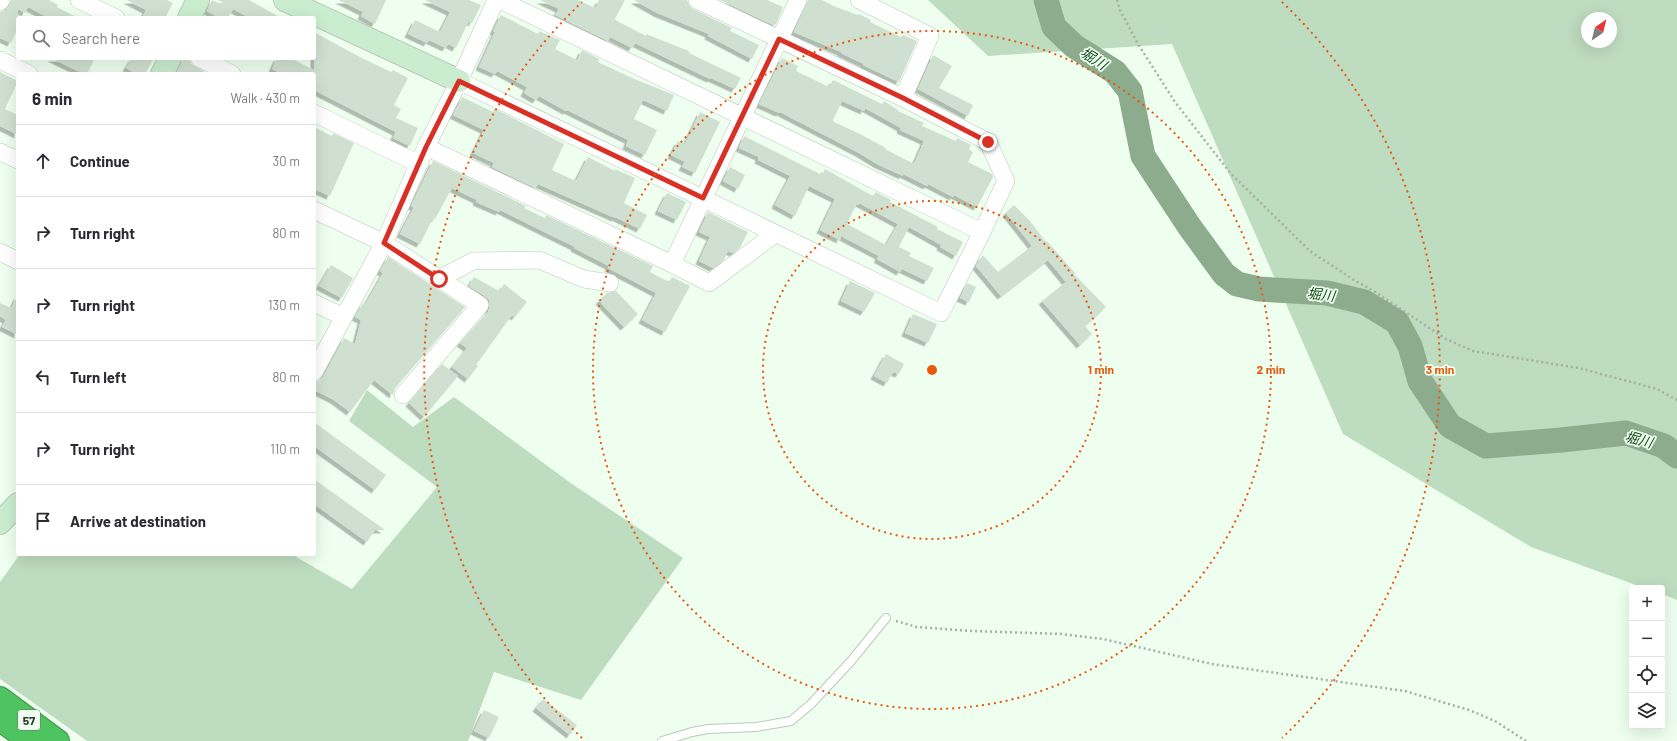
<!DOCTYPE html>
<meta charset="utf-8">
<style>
:root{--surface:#fff;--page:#f2f2f3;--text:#2b2b33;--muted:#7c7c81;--line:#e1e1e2}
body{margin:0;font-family:Barlow,"Noto Sans JP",sans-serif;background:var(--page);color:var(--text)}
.controls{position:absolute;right:12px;bottom:12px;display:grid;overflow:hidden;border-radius:4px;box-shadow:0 4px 16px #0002}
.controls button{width:36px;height:36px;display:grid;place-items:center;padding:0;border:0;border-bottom:1px solid var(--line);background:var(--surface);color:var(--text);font:20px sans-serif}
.compass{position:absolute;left:1581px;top:12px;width:36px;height:36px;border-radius:50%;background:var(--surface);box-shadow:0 4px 16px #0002;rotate:35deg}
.stop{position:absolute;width:12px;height:12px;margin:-9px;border:3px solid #d93025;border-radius:50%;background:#fff}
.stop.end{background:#d93025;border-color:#fff;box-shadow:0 1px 4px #0008}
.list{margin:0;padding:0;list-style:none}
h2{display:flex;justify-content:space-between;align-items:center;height:52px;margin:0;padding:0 16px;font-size:17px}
h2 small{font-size:13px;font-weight:400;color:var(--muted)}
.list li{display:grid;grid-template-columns:26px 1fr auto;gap:12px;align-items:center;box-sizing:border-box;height:72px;padding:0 16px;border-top:1px solid var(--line)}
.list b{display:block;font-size:15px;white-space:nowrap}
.list em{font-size:13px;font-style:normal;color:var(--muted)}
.icon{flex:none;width:22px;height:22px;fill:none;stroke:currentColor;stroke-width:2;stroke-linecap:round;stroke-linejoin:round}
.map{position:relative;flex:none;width:1677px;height:741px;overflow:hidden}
.search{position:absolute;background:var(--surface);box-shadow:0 4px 16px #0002;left:16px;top:16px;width:300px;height:44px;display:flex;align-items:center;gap:10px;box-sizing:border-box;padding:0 14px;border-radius:4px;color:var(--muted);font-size:15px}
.panel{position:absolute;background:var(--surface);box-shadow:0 4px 16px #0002;left:16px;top:72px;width:300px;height:484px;border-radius:4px}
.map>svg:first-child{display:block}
.green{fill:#bedcbf;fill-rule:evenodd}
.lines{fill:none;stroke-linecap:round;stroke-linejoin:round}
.river{stroke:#8cac8d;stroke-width:25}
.building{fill:#d0e0d0;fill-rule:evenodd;filter:url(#shadow)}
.lane-casing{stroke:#bacabb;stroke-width:10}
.street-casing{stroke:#bacabb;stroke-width:18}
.secondary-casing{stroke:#bacabb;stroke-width:24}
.highway-casing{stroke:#43924f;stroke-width:24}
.path{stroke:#a4b0a4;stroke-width:2.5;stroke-dasharray:2 3;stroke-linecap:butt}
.lane{stroke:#fff;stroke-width:8}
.street{stroke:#fff;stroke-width:17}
.secondary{stroke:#caedcf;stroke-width:22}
.highway{stroke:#4ec460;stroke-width:22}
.route{stroke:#d93025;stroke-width:5}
.ring{fill:none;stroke:#e8590c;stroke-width:2;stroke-dasharray:2 4}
.labels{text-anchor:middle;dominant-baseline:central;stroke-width:3.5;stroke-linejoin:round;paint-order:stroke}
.shield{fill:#eeffef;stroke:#687269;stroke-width:1}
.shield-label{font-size:12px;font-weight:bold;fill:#2f352f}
.water-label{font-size:14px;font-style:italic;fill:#184a20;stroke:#eeffef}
.centre{fill:#e8590c;stroke:#eeffef;stroke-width:2}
.ring-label{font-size:12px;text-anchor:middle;font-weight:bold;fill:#e8590c;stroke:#eeffef;stroke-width:3.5;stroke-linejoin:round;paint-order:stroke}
</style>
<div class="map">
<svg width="1677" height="741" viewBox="0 0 1677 741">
<defs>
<filter id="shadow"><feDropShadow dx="-3.5" dy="3.5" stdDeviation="0" flood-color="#0004"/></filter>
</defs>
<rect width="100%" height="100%" fill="#eeffef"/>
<g class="green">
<path d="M928,0H1677V600L1662,594V588H1644L1531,547L1343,434L1172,44L988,56ZM1587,18H1611V42H1587Z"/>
<path d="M367,390L413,427L454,397L572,484L683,558L581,700L494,672L468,741H87L0,679V582L20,554H291L352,589L437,487L349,421Z"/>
</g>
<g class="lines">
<path class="river" d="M1046,0L1054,27L1074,46L1115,72L1130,91L1143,156L1189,226L1224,274L1237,284L1259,289L1327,293L1364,302L1397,322L1410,346L1420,381L1450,426L1486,446L1561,440L1626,433L1664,446L1677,456"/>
</g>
<g class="building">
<path d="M11,0H49L58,5L57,7L78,18H49L28,7L25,13L18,9V28L11,43L0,38V12L6,10Z"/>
<path d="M127,0H167L173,3L165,18H142L146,10Z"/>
<path d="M212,0L222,5L223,3L218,0H249L281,18H250L233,9L228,18H220L207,11Z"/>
<path d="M339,0H386L375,24L361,16L363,12Z"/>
<path d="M425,0H469L481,5L472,23L469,21L456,48L448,44L446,48L429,40L427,43L408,34L415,20L440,32L450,12Z"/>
<path d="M540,0H578L595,8L599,0H625L615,19L617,21L646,36V34L689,51V53L741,78L735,89L711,78L710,79L635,43L632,48L610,37L608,41L555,15L559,9Z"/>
<path d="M634,0H687L689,5L693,9L732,28L730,31L759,45L752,59L708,36L709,34L657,13Z"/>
<path d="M720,0H767L783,7L776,24L773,25Z"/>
<path d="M808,0H822L836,7L858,15L859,14L871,20L870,22L901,37L903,35L917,41L899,82L863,65L864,64L841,53V52L794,32Z"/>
<path d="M501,15L538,34L539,31L560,40L555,49L577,60L582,50L599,59L598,62L632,78L674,95L667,111L643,100L634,119L657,130L645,155L626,146L628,140L567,110L566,111L539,96L536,100L524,93L527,87L497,71L495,74L479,67L495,32L493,31Z"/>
<path d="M314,32L360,57L391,72L393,70L408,78L394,105L401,109L396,118L418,128L410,146L393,138L396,132L314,90V74H282L272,69L277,58H290L314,70Z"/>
<path d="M933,55L952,66L939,88L973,105L968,116L918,89Z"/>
<path d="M51,58H95L87,74H84Z"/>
<path d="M132,58H154L145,74H137L126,68Z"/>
<path d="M184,58H189L191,64L204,71L202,74H176Z"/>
<path d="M782,58L798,66L796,71L829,87L833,80L882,104L884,101L898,110V111L924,123L922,126L956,141L957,138L971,145L969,149L973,152L968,162L992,174L993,177L977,207L954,195L953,197L928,184L927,186L903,174V176L877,164L859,153L780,112L779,113L759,104ZM842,101L864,111L865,108L901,128L900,130L924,141L914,164L885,149L886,148L860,134L834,122L833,120Z"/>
<path d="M0,72L18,81L5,109L18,115V135L0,126Z"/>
<path d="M462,97L493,112L494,109L499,111L564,144L552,170L576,181L588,157L615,171V169L635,178L624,203L647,215L640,229L615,217V218L538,184L535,188L492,167L494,163L473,153L484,130L453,115Z"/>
<path d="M700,112L720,122L695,173L682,167L685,162L671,155L678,141L685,144Z"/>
<path d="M314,127L332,136L333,133L354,143L330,196L314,189Z"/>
<path d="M744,136L822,175L825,169L873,196L876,192L891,200L890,202L938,227L937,229L963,242L956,256L940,247L941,245L909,227L899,247L911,253L909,256L934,268L927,281L902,269L900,272L877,259L879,256L841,236L840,240L820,230L835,199L809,186L795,216L775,205L790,176L758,160L759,157L739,148ZM859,203L898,224L886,245L847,224L856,205H858Z"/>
<path d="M433,161L526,206L524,208L545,218L546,215L653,266L650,272L669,282L672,277L690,286L665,332L642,320L656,293L608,268L609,266L574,248L575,247L500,210L499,212L476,202L477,200L452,188L435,219L433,218L420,244L400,234L414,207L411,206L414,200Z"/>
<path d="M730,167L745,175L738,189L723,181Z"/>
<path d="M667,193L686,202L677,220L658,211Z"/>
<path d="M1014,205L1030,221L1046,242L1047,241L1075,273L1074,274L1106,307L1085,326L1092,334L1080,345L1042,301L1066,282L1048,260L1001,296L976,266L983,255L998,272L1032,246L1006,213Z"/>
<path d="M708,212L748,232L740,248L733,253L728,251L724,260L713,268L699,261L710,237L699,232Z"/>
<path d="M388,257L465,307L395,388L393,395L374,380L350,412L334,400L314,390V382L319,381L323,377L344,338L355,344L361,320L355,317L363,303L365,305L383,273L380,271Z"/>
<path d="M331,265L353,278L342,298L319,286Z"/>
<path d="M474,277L499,291L504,284L527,302L515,317L512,315L476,365L478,366L468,379L452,367L467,348L460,343L488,312L490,306L489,300L486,297L469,286Z"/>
<path d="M850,281L875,293L864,312L841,301Z"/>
<path d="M967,283L976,287L969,302L960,298Z"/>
<path d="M616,291L638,314L624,327L599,301L607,293Z"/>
<path d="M18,295V335L2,327L6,320L0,316V303L11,308Z"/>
<path d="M913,314L937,324L928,343L905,333Z"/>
<path d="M886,354L904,364L899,374L893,372L887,383L874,376Z"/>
<path d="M442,364L458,376L424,417L409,403Z"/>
<path d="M314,422L386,475L375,490L314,446Z"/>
<path d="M314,479L385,530H375L367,542L314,504Z"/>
<path d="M543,699L577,725L570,735L536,708Z"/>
<path d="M484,710L499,717L489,738L474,731Z"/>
</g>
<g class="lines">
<defs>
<path id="lane" d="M662,741L692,732L708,729L756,727L791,721L811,704L851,661L886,618"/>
<g id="street">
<path d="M79,0L116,18"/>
<path d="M500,0L982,232"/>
<path d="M859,0L930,36L903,98"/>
<path d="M0,2L1,0"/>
<path d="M199,58L232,74"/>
<path d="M0,60L29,74"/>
<path d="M459,81C620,158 780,237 941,313L982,232L1006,181L988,142L903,98L697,0"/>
<path d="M314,113L419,164"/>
<path d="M426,147L672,264L709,283L775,234"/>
<path d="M0,152L18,160"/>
<path d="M314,210L384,243L480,305L403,395"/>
<path d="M0,252L18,261"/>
<path d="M672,264L798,0"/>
<path d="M439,279L473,261L539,260L584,279L610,283"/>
<path d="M314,303L344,317"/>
<path d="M314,372L384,243L426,147L459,81L496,0"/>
</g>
<g id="secondary">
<path d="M285,0L459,81"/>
<path d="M189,18L198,0"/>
<path d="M162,74L170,58"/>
<path d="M0,523L18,504"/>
</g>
<g id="highway">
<path d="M0,698L58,741"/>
<path d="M0,720L29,741"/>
</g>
</defs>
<use href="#lane" class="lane-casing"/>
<use href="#street" class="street-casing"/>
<use href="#secondary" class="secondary-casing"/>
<use href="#highway" class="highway-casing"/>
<g class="path">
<path d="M1117,0L1120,10L1138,44L1175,102L1231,174L1310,251L1354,280L1372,290L1446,339L1473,351L1579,368L1657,389L1677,400"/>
<path d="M896,621L917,627L972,631L1061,634L1103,639L1212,664L1405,691L1469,710L1495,721L1526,741"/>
</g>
<use href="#lane" class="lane"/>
<use href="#street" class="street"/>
<use href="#secondary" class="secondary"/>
<use href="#highway" class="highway"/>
</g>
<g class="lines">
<path class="route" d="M439,279L384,243L426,147L459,81L703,198L779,39L903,98L988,142"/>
</g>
<g class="ring">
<circle cx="932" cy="370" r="169"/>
<circle cx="932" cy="370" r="339"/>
<path d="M582 738A508 508 0 0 1 582 2M1282 2A508 508 0 0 1 1282 738"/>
</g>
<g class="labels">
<rect class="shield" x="18" y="710" width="22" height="20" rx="3"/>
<g class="shield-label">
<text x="29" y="720">57</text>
</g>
<g class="water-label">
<text transform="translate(1094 58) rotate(32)">堀川</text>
<text transform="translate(1321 294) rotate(7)">堀川</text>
<text transform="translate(1639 439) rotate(15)">堀川</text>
</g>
</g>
<circle cx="932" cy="370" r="6" class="centre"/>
<g class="ring-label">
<text x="1101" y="374">1 min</text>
<text x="1271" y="374">2 min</text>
<text x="1440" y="374">3 min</text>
</g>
</svg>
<div class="controls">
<button>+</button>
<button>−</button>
<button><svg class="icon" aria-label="locate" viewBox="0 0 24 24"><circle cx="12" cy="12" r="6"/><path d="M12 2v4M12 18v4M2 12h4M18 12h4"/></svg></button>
<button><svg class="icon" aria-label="layers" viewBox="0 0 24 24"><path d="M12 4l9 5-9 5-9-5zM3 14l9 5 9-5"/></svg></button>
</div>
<svg class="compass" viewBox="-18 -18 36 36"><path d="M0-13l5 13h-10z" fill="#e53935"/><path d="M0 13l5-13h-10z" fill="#7c7c81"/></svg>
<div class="stop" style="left:439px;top:279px"></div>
<div class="stop end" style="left:988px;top:142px"></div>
<div class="search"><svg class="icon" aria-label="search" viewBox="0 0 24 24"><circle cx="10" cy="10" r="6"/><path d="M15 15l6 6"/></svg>Search here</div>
<section class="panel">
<h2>6 min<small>Walk · 430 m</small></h2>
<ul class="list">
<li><svg class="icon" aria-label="ahead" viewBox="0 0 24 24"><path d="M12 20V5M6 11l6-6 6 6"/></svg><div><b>Continue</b></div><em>30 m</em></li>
<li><svg class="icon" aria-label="right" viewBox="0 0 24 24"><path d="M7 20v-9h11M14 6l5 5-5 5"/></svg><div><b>Turn right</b></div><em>80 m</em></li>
<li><svg class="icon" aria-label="right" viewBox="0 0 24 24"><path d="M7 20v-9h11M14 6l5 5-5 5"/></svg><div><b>Turn right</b></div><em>130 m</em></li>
<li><svg class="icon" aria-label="left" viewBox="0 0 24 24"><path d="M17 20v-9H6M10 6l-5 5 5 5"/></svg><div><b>Turn left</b></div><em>80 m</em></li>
<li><svg class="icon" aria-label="right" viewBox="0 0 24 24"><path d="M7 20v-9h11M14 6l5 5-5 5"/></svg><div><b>Turn right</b></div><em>110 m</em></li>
<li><svg class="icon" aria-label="arrive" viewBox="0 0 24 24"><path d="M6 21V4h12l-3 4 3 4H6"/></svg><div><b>Arrive at destination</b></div></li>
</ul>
</section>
</div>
